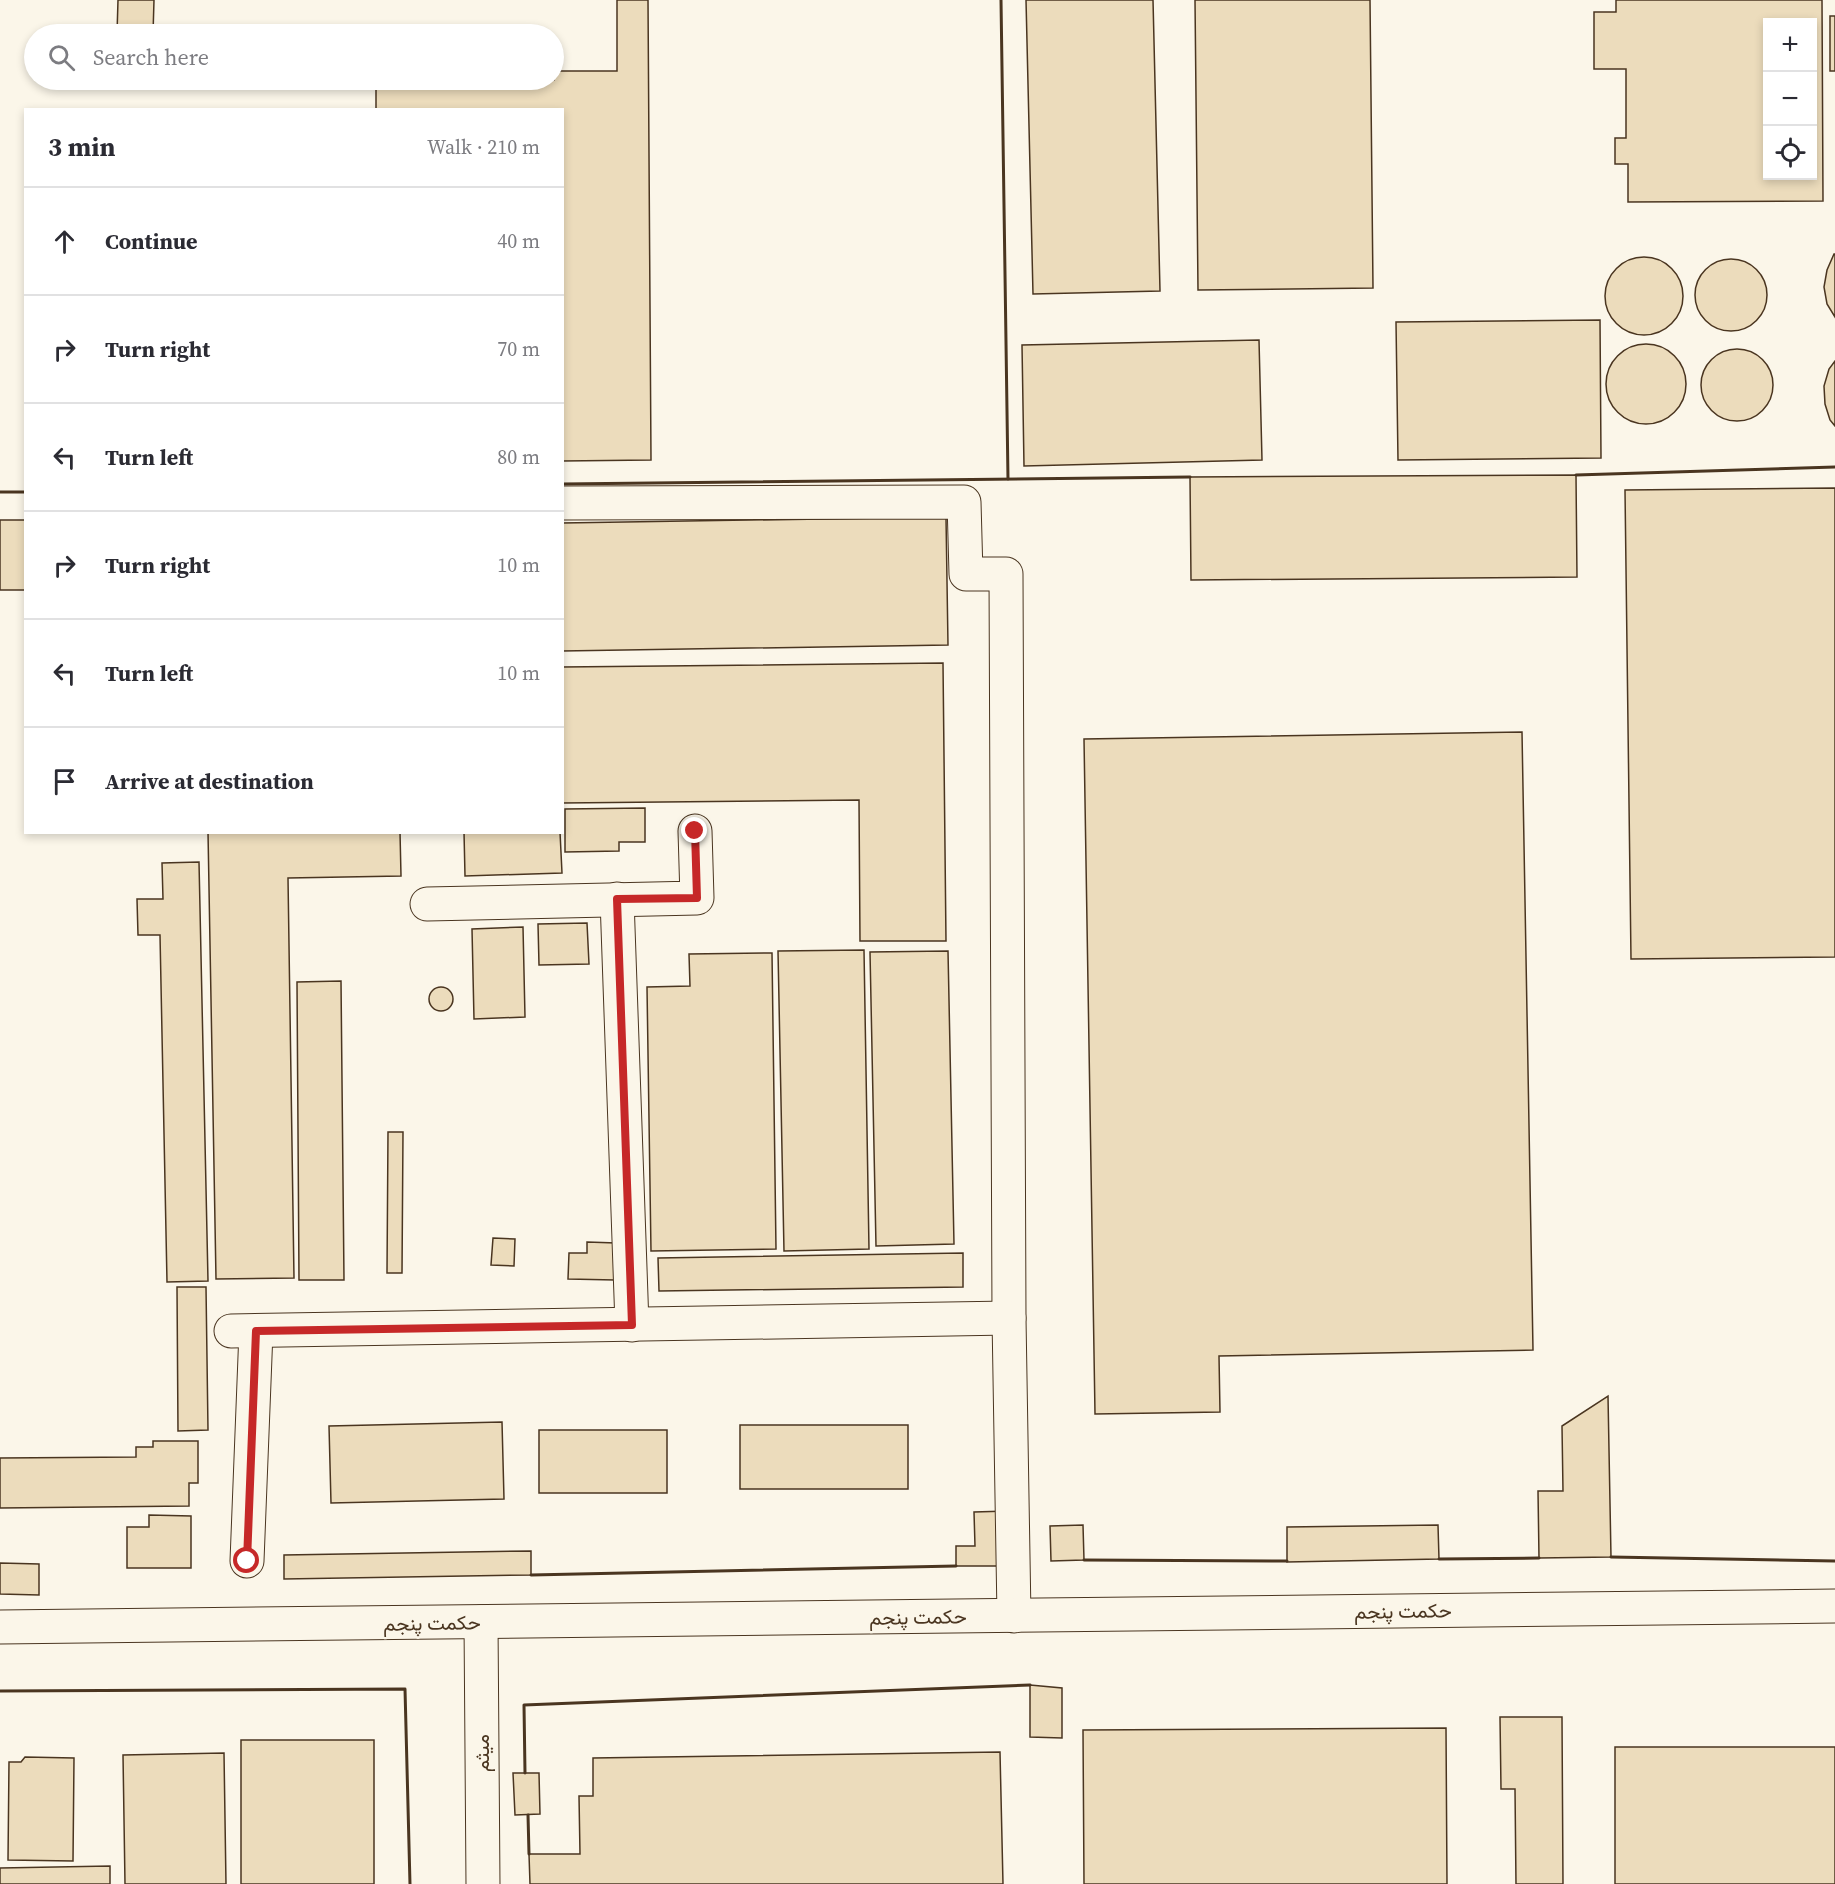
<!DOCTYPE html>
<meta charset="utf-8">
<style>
:root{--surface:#fff;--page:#f7f7f7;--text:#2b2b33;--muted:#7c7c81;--line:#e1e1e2}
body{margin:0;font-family:"Source Serif 4",Vazirmatn,serif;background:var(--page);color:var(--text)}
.controls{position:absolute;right:18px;top:18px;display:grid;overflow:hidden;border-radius:0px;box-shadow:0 3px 9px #0003}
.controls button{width:54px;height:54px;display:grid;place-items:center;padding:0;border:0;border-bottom:2px solid var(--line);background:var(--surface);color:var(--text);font:30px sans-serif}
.stop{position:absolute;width:18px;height:18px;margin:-14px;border:4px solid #c62828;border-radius:50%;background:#fff}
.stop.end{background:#c62828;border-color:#fff;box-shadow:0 2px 6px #0008}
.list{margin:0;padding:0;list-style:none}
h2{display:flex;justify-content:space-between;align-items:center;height:78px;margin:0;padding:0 24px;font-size:26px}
h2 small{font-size:20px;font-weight:400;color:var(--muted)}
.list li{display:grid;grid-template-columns:39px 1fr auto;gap:18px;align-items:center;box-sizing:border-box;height:108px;padding:0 24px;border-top:2px solid var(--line)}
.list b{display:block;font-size:22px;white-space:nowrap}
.list em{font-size:20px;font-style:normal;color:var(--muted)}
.icon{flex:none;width:33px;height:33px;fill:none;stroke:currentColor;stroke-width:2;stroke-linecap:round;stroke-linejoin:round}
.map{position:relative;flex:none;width:1835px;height:1884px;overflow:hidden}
.search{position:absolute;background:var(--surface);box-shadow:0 3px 9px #0003;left:24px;top:24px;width:540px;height:66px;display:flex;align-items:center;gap:15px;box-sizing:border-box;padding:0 21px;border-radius:33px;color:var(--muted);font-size:22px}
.panel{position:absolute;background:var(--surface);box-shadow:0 3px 9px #0003;left:24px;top:108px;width:540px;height:726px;border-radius:0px}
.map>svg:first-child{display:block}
.building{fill:#ecdcbc;stroke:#4a3520;stroke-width:1.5;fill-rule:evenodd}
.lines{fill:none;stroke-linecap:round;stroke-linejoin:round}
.minor-casing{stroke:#4a3520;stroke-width:35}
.minor{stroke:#fbf6e9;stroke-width:33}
.wall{stroke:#4a3520;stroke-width:3}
.route{stroke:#c62828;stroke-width:8}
.labels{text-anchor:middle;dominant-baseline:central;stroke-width:4.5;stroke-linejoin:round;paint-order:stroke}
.street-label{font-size:20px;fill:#4a3520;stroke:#fbf6e9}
</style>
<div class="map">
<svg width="1835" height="1884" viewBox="0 0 1835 1884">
<rect width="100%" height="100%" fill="#fbf6e9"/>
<g class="building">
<path d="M118,0H154L153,34H117Z"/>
<path d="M617,0H648L651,460L562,461V110H376V80H554V71H617Z"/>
<path d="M1026,0H1153L1160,291L1033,294Z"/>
<path d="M1195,0H1370L1373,288L1198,290Z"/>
<path d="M1616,0H1822L1823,201L1628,202V164H1615V138H1626V69H1594V12H1616ZM1768,22H1812V176H1768Z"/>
<rect x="1830" y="16" width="5" height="55"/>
<path d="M1834,254H1835V317L1827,304L1824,287L1827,270Z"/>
<circle cx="1644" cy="296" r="39"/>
<circle cx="1731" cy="295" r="36"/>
<path d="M1600,320L1601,458L1398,460L1396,322Z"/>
<path d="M1259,340L1262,460L1024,466L1022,345Z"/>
<circle cx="1646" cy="384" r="40"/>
<circle cx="1737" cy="385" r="36"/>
<path d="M1835,361V426L1830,420L1825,404L1824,386L1829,369Z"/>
<path d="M1576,475L1577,577L1191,580L1190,477Z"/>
<path d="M1835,488V957L1631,959L1625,490Z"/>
<path d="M946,517L948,645L562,651V523Z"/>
<rect x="0" y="520" width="26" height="70"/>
<path d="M943,663L946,941H860L859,800L562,803V667Z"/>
<path d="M1522,732L1533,1350L1219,1356L1220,1412L1095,1414L1084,739Z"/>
<path d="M645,808V842H619V851L565,852V809Z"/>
<path d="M208,832H400L401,876L288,878L294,1278L216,1279Z"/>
<path d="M464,832H560L562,873L465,876Z"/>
<path d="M199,862L208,1281L167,1282L160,935H138L137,899H163L162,863Z"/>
<path d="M587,923L589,964L539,965L538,924Z"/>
<path d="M523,927L525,1017L474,1019L472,929Z"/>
<path d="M864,950L869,1249L784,1251L778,951Z"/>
<path d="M948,951L954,1244L876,1246L870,952Z"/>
<path d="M772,953L776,1249L651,1251L647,987L690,986L689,954Z"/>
<path d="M341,981L344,1280H299L297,982Z"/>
<circle cx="441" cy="999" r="12"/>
<path d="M388,1132H403L402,1273H387Z"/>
<path d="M493,1238L515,1239L514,1266L491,1265Z"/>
<path d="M587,1242L616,1243L615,1280L568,1279L569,1253H587Z"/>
<path d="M963,1253V1287L659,1291L658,1258Z"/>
<path d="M177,1287H206L208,1430L178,1431Z"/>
<path d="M1608,1396L1611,1557L1539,1558L1538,1491H1563L1562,1426Z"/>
<path d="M502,1422L504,1499L331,1503L329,1426Z"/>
<rect x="740" y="1425" width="168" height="64"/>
<rect x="539" y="1430" width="128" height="63"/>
<path d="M153,1441H198V1483H189V1506L0,1508V1458L136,1457V1447H153Z"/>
<path d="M1008,1511L1009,1566H956V1546H975L974,1512Z"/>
<path d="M149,1515L191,1516V1568H127V1527H149Z"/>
<path d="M1083,1525L1084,1560L1051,1561L1050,1526Z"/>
<path d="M1438,1525L1439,1559L1287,1562V1527Z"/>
<path d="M531,1551V1575L284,1579V1555Z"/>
<path d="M0,1563L39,1564V1595L0,1594Z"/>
<path d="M1030,1685L1062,1688V1738L1030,1737Z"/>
<path d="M1500,1717H1562L1563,1884H1516L1515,1789H1501Z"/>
<path d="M1446,1728L1447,1884H1084L1083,1730Z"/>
<rect x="241" y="1740" width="133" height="144"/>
<rect x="1615" y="1747" width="220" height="137"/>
<path d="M1000,1752L1003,1884H530L529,1854H580L579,1796H593V1758Z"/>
<path d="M224,1753L226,1884H125L123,1755Z"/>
<path d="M25,1757L74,1758L73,1861L8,1860L9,1762H21Z"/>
<path d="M513,1773H539L540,1814L515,1815Z"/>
<path d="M110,1866V1884H0V1868Z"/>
</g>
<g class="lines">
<defs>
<g id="minor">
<path d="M562,503L964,502L966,574H1006L1009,1318L1014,1616"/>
<path d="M617,899L632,1325"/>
<path d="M427,904L697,898L695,831"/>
<path d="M231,1331L1009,1318"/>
<path d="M247,1561L256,1331"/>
<path d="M481,1622L483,1884"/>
<path d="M0,1627L1835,1606"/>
</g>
</defs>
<use href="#minor" class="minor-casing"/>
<use href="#minor" class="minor"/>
<g class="wall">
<path d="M1001,0L1008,479"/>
<path d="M1576,475L1835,467"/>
<path d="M562,484L1190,477"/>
<path d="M0,492H26"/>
<path d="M1611,1557L1835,1561"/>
<path d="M1439,1559L1539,1558"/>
<path d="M1084,1560L1287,1561"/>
<path d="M531,1575L956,1566"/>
<path d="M0,1691L405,1689L410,1884"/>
<path d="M525,1773L524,1705L1030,1685"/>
<path d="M528,1815L529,1854"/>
</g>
</g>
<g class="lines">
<path class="route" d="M247,1561L256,1331L632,1325L617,899L697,898L695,831"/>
</g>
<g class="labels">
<g class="street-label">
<text transform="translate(1403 1611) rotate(-1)">حکمت پنجم</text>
<text transform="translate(918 1617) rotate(-1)">حکمت پنجم</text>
<text transform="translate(432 1623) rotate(-1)">حکمت پنجم</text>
<text transform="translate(482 1753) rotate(-90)">میثم</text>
</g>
</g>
</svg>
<div class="controls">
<button>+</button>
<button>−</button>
<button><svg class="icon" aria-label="locate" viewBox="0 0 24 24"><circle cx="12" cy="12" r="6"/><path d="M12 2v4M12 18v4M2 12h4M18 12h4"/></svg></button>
</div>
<div class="stop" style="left:247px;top:1561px"></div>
<div class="stop end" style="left:695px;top:831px"></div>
<div class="search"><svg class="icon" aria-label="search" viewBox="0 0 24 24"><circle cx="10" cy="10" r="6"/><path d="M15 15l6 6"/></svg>Search here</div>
<section class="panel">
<h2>3 min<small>Walk · 210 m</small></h2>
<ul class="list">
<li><svg class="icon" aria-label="ahead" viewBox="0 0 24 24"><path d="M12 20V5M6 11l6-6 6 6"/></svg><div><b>Continue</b></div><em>40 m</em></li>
<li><svg class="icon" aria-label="right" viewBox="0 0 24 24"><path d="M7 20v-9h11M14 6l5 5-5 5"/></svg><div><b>Turn right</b></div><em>70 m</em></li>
<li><svg class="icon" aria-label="left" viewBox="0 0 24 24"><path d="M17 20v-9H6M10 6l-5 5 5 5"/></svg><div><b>Turn left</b></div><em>80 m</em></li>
<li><svg class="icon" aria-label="right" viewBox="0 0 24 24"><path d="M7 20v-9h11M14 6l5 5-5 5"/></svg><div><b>Turn right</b></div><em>10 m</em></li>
<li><svg class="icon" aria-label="left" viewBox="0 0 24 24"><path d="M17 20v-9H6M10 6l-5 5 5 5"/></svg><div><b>Turn left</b></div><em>10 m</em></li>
<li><svg class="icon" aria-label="arrive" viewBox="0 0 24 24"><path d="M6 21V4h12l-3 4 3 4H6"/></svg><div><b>Arrive at destination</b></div></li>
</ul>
</section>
</div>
